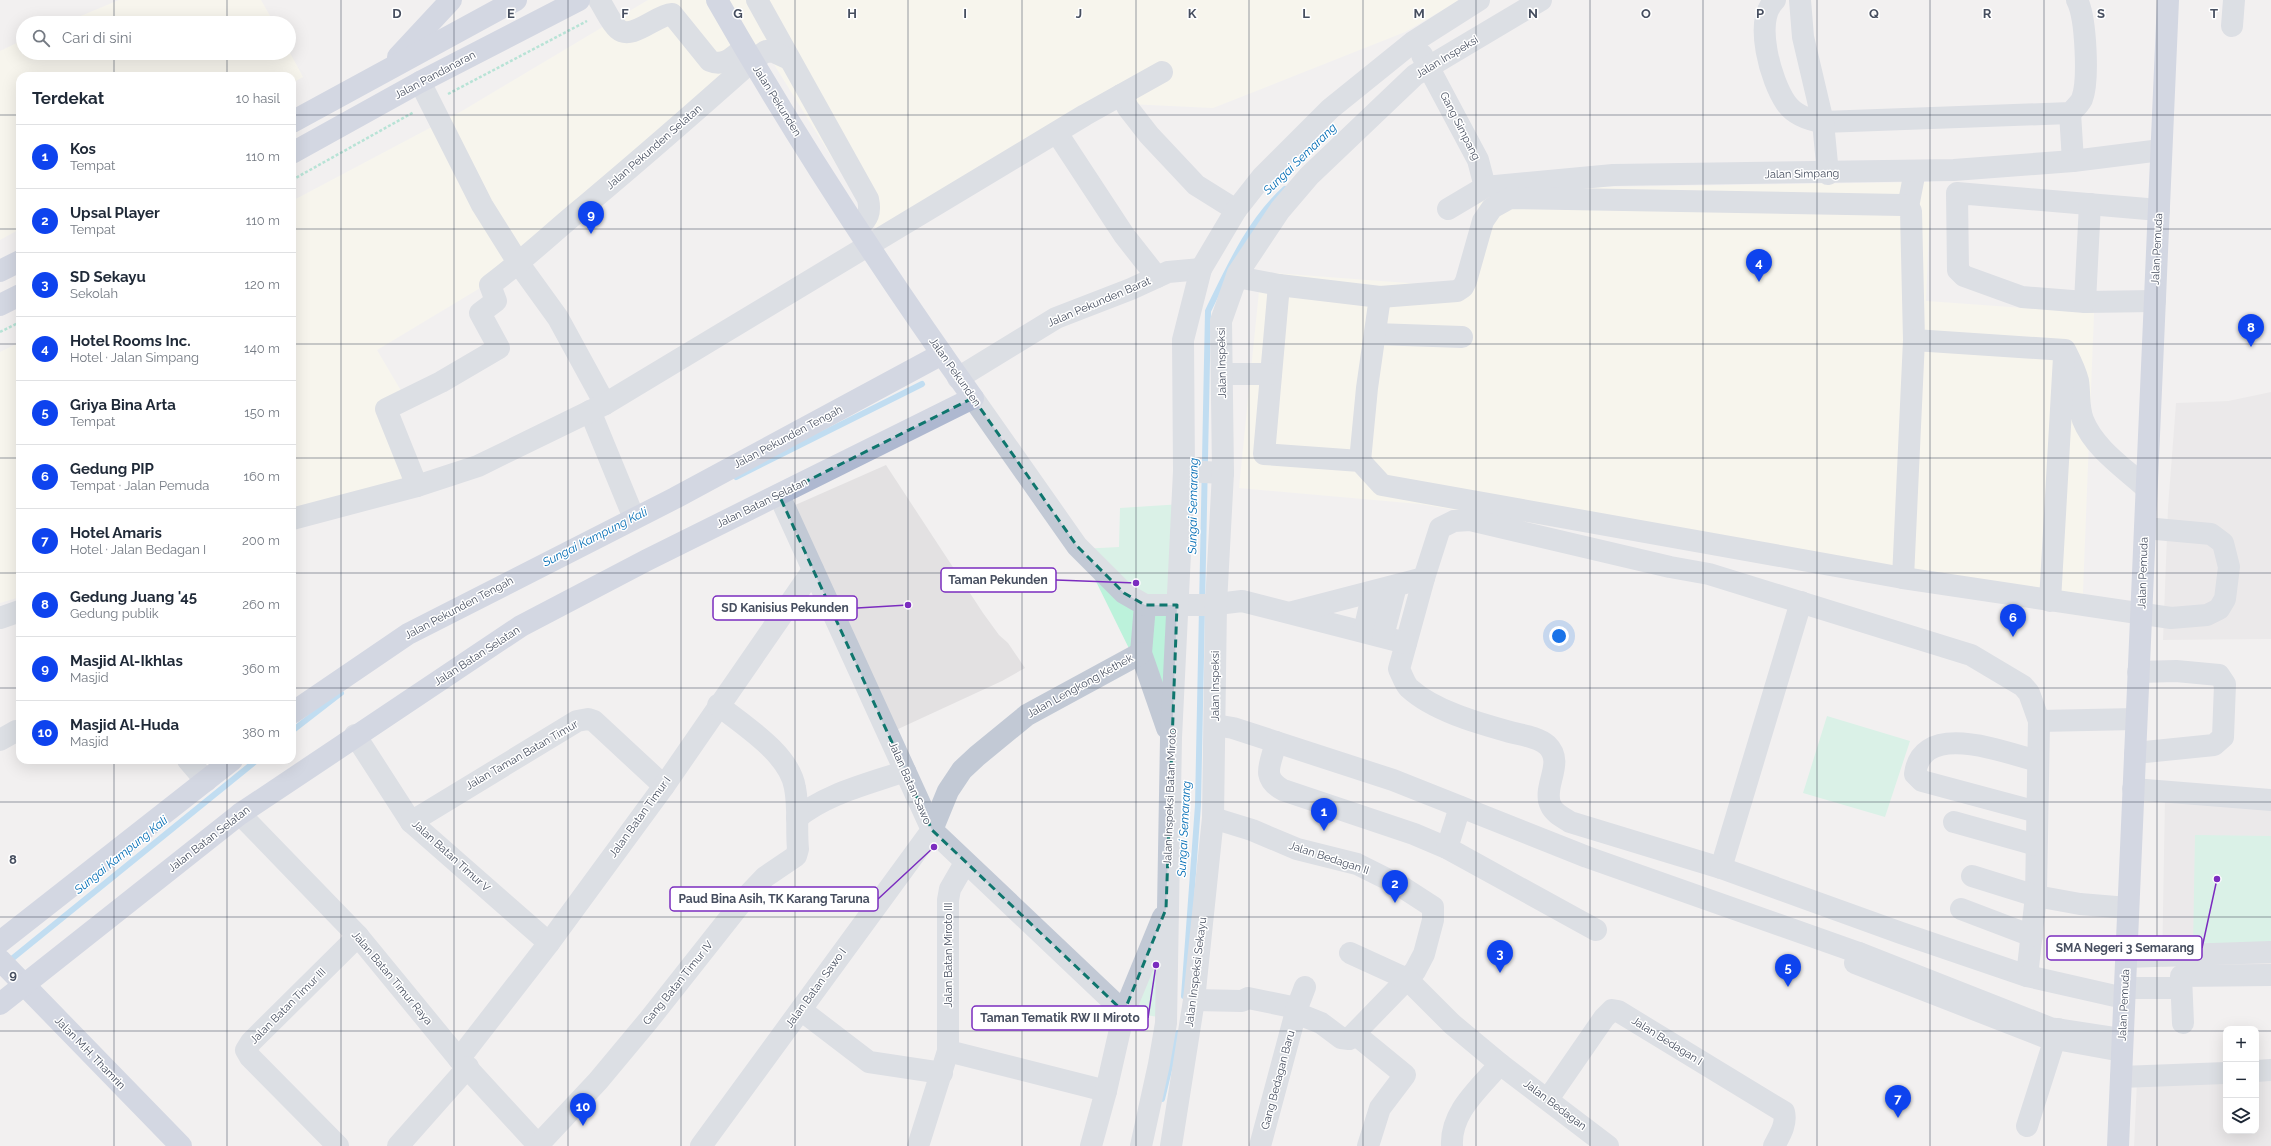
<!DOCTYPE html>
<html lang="id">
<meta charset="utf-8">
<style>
:root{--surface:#fff;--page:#f6f6f7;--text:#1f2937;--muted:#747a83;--line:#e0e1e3;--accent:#0e43ee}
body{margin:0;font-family:Raleway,sans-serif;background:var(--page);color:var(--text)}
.controls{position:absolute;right:12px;bottom:12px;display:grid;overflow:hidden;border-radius:8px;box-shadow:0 4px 16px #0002}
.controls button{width:36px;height:36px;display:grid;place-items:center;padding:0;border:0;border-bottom:1px solid var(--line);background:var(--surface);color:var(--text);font:20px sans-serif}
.you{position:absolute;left:1559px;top:636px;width:14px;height:14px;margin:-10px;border:3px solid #fff;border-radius:50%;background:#1a73e8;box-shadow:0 0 0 6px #1a73e833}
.badge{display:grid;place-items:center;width:26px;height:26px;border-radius:50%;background:var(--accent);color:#fff;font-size:13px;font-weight:700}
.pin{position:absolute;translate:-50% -33px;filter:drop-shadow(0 1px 2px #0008)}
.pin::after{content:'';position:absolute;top:21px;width:14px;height:12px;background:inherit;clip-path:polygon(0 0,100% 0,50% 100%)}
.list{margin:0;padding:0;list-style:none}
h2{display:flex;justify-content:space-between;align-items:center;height:52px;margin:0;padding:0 16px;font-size:17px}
h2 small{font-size:13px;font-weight:400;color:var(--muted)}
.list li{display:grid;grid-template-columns:26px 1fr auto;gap:12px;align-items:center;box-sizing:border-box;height:64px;padding:0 16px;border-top:1px solid var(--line)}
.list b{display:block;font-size:15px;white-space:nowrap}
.list p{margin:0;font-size:13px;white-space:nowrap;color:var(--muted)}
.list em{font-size:13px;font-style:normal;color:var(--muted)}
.icon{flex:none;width:22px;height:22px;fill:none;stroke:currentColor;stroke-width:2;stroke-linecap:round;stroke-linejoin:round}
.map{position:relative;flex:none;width:2271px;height:1146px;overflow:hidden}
.search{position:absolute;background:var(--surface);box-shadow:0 4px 16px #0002;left:16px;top:16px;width:280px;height:44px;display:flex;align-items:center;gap:10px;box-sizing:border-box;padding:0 14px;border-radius:22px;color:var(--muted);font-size:15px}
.panel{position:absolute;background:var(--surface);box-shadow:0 4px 16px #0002;left:16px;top:72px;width:280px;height:692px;border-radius:12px}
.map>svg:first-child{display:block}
.commercial{fill:#fdfbe9}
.education{fill:#e3e1e2}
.green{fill:#bcf2db}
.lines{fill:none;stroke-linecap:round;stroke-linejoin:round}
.stream{stroke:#86c6f2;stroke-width:6}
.path{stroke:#71d2b6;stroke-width:2.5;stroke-dasharray:3 2;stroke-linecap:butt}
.minor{stroke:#c2c9d5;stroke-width:22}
.major{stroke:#aeb8d0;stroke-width:22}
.marked{fill:none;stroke:#0f766e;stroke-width:3;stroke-dasharray:8 5;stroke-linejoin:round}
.grid{fill:none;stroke:#464e5f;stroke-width:1;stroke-opacity:0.55}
.labels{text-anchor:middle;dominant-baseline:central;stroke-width:3;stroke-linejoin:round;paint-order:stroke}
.street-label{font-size:11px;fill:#464e5f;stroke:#fff}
.water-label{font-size:12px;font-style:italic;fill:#036db5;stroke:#fff}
.grid-label{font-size:13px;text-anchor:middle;font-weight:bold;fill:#464e5f;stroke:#fff;stroke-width:3;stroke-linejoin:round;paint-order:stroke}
.leader{fill:none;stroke:#7b2cbf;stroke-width:1.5}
.callout-dot{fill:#7b2cbf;stroke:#fff;stroke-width:1.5}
.callout{fill:#fff;stroke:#7b2cbf;stroke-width:1.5}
.callout-label{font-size:12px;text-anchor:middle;font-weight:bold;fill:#464e5f}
</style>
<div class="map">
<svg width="2271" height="1146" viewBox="0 0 2271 1146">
<rect width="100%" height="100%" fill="#f2f0f0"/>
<g class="commercial">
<path d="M119,0H261L274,23H64Z"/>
<path d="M648,0H1460L1405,32L1213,108L1087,102L880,235L767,53L545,249L377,350L407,401L396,407L425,476L292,511V201L462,111Z"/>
<path d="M23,40V53H289V51L303,77L292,83V76H20V229L0,240V51Z"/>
<path d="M1931,182L1926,301L2094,313L2082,616L1420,504L1239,488L1261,272L1461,287L1480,198L1539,188Z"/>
<path d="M20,342V597L0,603V352Z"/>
</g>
<g class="education">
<path d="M2271,392V639L2163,640L2168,507L2176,403L2228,401Z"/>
<path d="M886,465L983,613L999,635L1008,643L1025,668L1002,681L896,730L793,506Z"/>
<path d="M2165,793H2271V966L2162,967Z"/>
<path d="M2271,1076V1146H2134L2137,1080L2226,1078V1131H2256V1077Z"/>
</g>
<g class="green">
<path d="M1182,504L1168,718L1147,685L1080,549L1119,547L1120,508Z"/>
<path d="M1827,716L1910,741L1885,817L1803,793Z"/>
<path d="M2195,835L2271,836V948L2193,947Z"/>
<path d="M1167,916L1165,1018L1126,1012Z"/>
</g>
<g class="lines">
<g class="stream">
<path d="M736,477L922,384"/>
<path d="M292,731L341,693"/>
<path d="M8,962L257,760"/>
<path d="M1184,996L1198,805L1208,311C1229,268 1249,222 1285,189"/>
<path d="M1162,1099L1178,1033"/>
</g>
<g class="path">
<path d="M448,94L587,21"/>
<path d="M292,180L414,112"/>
<path d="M0,332L20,322"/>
</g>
<g class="minor">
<path d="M599,0C605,9 610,22 618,29C632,41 656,15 672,14L710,61C724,67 733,57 744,48"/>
<path d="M757,0L868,199C871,213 868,218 858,228"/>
<path d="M1775,0C1753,21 1771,81 1786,103C1795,116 1809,120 1823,122L2070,113C2075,108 2079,105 2082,99C2089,81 2086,17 2077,0"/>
<path d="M1800,0L1803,37L1823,122L1828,174"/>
<path d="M2232,26L2234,0"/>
<path d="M1422,55L1478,160L1485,187"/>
<path d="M420,82L482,205L519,264L558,318L605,404"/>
<path d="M1121,95L1128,108L1149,135L1196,185L1236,210"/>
<path d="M2070,113L2073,161"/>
<path d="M1057,133L1124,235L1157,277"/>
<path d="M1908,207L1915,171"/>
<path d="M1448,209L1485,187L1613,175L1954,170L2073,161L2161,150"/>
<path d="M1237,277L1279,285L1380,297L1457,291L1463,287L1466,281L1483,221L1492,208L1510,198L1902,205L1908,207L1911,211L1914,340L2065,350C2070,360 2075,369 2078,381C2080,394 2078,407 2083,420C2094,448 2124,468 2145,487"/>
<path d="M1279,285L1264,454L1360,461L1382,485L1903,578L2171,618L2207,615L2219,609L2225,599L2229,567L2223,543L2211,534L2145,528"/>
<path d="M2155,301L2085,302L2022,297L1964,276L1958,270L1957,193L2159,210"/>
<path d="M2085,302L2090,204"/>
<path d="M1375,334L1462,337"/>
<path d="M1222,374H1271"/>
<path d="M958,378L1056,318L1131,289L1168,272L1201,269"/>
<path d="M973,398L1077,546L1124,593L1145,605L1141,653L1167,728"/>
<path d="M590,411L634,518"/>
<path d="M1360,461L1367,388L1380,297"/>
<path d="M1184,471L1223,473"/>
<path d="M417,486L386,409L441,382L499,348L480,313L496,301L490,285C524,260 554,231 586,205C642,158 697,110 752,61L766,51L774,52L787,58"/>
<path d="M779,495L932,830L1124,1012"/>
<path d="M292,519L417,486L478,466L605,404L1085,115L1162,72"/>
<path d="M1470,520L1670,567L1709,574L1971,655L2023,686L2029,693L2039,721L2036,896L2027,976L1901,933L1721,868L1570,822C1564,818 1554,813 1551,806C1541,787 1566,763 1547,745C1538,737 1522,735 1510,732C1478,723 1434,711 1409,688C1405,684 1402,675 1399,669L1424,578L1440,528L1454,521Z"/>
<path d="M1903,578L1914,340"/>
<path d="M2050,601L2064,357"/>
<path d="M1145,605H1209L1242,601L1406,643"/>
<path d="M1293,612L1424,578"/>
<path d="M0,618L20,611"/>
<path d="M1364,631L1373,592"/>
<path d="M1383,636L1396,586"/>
<path d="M2039,721L2136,719"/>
<path d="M1215,725L1233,728L1393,780L1587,857L1859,953"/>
<path d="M355,735L411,822L549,943"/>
<path d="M0,740L16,731L20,733"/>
<path d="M1276,742C1271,764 1260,777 1283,790L1414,834L1447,848L1596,930"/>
<path d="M2135,753L2214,745L2223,737L2225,684L2219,675L2176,671L2138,672"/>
<path d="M188,760L206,781"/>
<path d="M2133,789L2271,800"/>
<path d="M2037,812L1922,781L1915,774C1922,719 2005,753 2038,761"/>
<path d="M240,814L358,936L459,1059L539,1146"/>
<path d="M797,818C827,793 869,784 905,771"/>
<path d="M1213,818L1252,830L1297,849L1357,864L1399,885L1433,907V920L1424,954L1415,971L1349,1039L1341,1038L1321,1023L1296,1013"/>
<path d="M411,822L577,721L588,719L594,721L664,786"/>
<path d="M1954,822L2036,845"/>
<path d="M1447,848L1460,807"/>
<path d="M1721,868L1801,602"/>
<path d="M1972,876L2036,896L2080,904L2128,908"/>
<path d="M1961,909L2032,936"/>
<path d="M1350,953L1407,979L1452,1024L1500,1064L1608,1146"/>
<path d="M2126,957L2271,952"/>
<path d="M2027,976L2124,998"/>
<path d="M2125,988H2181"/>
<path d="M1194,1000L1242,1001L1248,998L1297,1008"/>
<path d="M801,1010L869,1062L942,1073"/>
<path d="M2183,1023L2181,976L2271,975"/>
<path d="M1355,1034L1405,1075L1380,1108L1368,1146"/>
<path d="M948,1051L1106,1091"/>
<path d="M2122,1051L2045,1037L1855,963L1859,953L2050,1028L2122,1039"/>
<path d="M459,1059L549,943L664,786L813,570"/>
<path d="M2256,1071L2271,1070"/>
<path d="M2121,1077L2226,1073"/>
<path d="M1548,1099L1604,1018L1612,1010L1618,1011L1784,1112C1787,1124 1780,1135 1774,1146"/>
<path d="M2027,1126L2058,1029"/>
<path d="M538,1145L598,1081L648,1021L746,897L765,877L796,856L798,849C796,829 799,808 795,788C790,754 743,725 718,705"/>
<path d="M338,1146L250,1057L246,1050L251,1042L358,936"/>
<path d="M398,1146L468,1067"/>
<path d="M701,1146L932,830L948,791L962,770L977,756L1027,715L1141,653"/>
<path d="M918,1146L948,1051V900L950,889L965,863"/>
<path d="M1091,1146L1106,1091L1124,1012L1163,917"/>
<path d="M1141,1146L1159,1064L1166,1023L1171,738L1184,471L1183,340L1201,269L1236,210L1262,177L1330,109L1413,42L1479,0"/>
<path d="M1171,1146L1194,1000L1213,818L1216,604L1223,473L1221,321L1238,273L1280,210L1309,176L1415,75L1541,0"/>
<path d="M1260,1146L1297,1008L1305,987"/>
<path d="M1452,1146C1450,1112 1479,1089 1500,1064"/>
</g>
<g class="major">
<path d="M398,57L451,0"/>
<path d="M292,122L516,0"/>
<path d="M292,153L420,82L579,0"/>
<path d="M0,271L20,261"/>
<path d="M0,305L20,295"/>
<path d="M292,713L408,634L675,498L942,354"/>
<path d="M0,942L232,760"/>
<path d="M0,960L181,1146"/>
<path d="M0,1004L240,814L521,626L647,560L973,398C882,270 795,137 717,0"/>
<path d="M2118,1146L2168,0"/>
</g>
</g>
<path d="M0 0H2271V1146H0ZM973,398L1077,546L1124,593L1145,605H1177L1166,909L1124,1012L932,830L779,495Z" fill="#f2f0f0" fill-opacity=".55" fill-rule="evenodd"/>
<path class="marked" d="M973,398L1077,546L1124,593L1145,605H1177L1166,909L1124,1012L932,830L779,495Z"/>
<path class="grid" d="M114,0V23M227,0V23M341,0V1146M454,0V1146M568,0V1146M681,0V1146M795,0V1146M908,0V1146M1022,0V1146M1136,0V1146M1249,0V1146M1363,0V1146M1476,0V1146M1590,0V1146M1703,0V1146M1817,0V1146M1930,0V1146M2044,0V1146M2157,0V1146M114,53V76M227,53V76M0,115H20M292,115H2271M0,229H20M292,229H2271M0,344H20M292,344H2271M0,458H20M292,458H2271M0,573H20M292,573H2271M0,688H20M292,688H2271M114,760V1146M227,760V1146M0,802H2271M0,917H2271M0,1031H2226M2256,1031H2271"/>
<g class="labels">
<g class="street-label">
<text transform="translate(1447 57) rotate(-31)">Jalan Inspeksi</text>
<text transform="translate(435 75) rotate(-28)">Jalan Pandanaran</text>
<text transform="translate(777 101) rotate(58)">Jalan Pekunden</text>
<text transform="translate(1460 126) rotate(63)">Gang Simpang</text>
<text transform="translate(654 147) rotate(-41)">Jalan Pekunden Selatan</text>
<text transform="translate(1802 174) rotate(-1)">Jalan Simpang</text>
<text transform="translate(2157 249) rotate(-87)">Jalan Pemuda</text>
<text transform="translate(1099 302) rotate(-23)">Jalan Pekunden Barat</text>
<text transform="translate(1222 363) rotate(-91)">Jalan Inspeksi</text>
<text transform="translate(955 372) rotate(55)">Jalan Pekunden</text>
<text transform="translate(788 437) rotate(-28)">Jalan Pekunden Tengah</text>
<text transform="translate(762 503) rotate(-26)">Jalan Batan Selatan</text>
<text transform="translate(2143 573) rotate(-88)">Jalan Pemuda</text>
<text transform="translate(459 608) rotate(-28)">Jalan Pekunden Tengah</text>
<text transform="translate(477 656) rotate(-33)">Jalan Batan Selatan</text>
<text transform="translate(1080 686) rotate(-29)">Jalan Lengkong Kethek</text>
<text transform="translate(1215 686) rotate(-90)">Jalan Inspeksi</text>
<text transform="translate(522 755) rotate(-30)">Jalan Taman Batan Timur</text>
<text transform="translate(910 783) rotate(66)">Jalan Batan Sawo</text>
<text transform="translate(1170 797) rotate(-88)">Jalan Inspeksi Batan Miroto</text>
<text transform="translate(640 817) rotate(-54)">Jalan Batan Timur I</text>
<text transform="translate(209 839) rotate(-38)">Jalan Batan Selatan</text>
<text transform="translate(451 856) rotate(42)">Jalan Batan Timur V</text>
<text transform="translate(1329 858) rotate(18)">Jalan Bedagan II</text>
<text transform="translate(948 955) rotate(-90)">Jalan Batan Miroto III</text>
<text transform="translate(1196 972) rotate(-83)">Jalan Inspeksi Sekayu</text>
<text transform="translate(392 978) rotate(50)">Jalan Batan Timur Raya</text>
<text transform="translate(678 983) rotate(-51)">Gang Batan Timur IV</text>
<text transform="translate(816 988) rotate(-54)">Jalan Batan Sawo I</text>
<text transform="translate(2124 1005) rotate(-87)">Jalan Pemuda</text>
<text transform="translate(288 1006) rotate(-45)">Jalan Batan Timur III</text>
<text transform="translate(1667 1041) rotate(32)">Jalan Bedagan I</text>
<text transform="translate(90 1053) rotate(46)">Jalan M.H. Thamrin</text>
<text transform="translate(1278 1080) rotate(-75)">Gang Bedagan Baru</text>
<text transform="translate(1555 1105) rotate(37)">Jalan Bedagan</text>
</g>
<g class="water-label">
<text transform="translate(1300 159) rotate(-44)">Sungai Semarang</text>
<text transform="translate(1193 506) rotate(-89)">Sungai Semarang</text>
<text transform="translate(595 537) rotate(-27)">Sungai Kampung Kali</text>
<text transform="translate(1184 829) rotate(-87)">Sungai Semarang</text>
<text transform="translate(121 855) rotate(-39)">Sungai Kampung Kali</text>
</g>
</g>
<g class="grid-label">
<text x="397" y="18">D</text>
<text x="511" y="18">E</text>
<text x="625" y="18">F</text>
<text x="738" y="18">G</text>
<text x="852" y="18">H</text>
<text x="965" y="18">I</text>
<text x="1079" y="18">J</text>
<text x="1192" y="18">K</text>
<text x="1306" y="18">L</text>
<text x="1419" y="18">M</text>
<text x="1533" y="18">N</text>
<text x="1646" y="18">O</text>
<text x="1760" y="18">P</text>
<text x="1874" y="18">Q</text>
<text x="1987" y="18">R</text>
<text x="2101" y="18">S</text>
<text x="2214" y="18">T</text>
<text x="13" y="864">8</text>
<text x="13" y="979">9</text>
</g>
<path class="leader" d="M1136 583L1056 580M908 605L857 608M934 847L878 899M2217 879L2202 948M1156 965L1148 1018"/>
<g class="callout-dot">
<circle cx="1136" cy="583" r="4"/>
<circle cx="908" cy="605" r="4"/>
<circle cx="934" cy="847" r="4"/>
<circle cx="2217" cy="879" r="4"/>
<circle cx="1156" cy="965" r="4"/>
</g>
<g class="callout">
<rect x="941" y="568" width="115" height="24" rx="4"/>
<rect x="713" y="596" width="144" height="24" rx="4"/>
<rect x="670" y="887" width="208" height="24" rx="4"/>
<rect x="2047" y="936" width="155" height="24" rx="4"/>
<rect x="972" y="1006" width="176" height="24" rx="4"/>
</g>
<g class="callout-label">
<text x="998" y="584">Taman Pekunden</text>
<text x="785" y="612">SD Kanisius Pekunden</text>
<text x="774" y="903">Paud Bina Asih, TK Karang Taruna</text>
<text x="2125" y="952">SMA Negeri 3 Semarang</text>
<text x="1060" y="1022">Taman Tematik RW II Miroto</text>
</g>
</svg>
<div class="controls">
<button>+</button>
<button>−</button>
<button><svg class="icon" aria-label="layers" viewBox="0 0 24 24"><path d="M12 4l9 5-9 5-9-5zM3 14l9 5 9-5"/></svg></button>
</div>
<div class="you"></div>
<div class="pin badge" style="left:1324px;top:831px">1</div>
<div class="pin badge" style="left:1395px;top:903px">2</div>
<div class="pin badge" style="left:1500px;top:973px">3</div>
<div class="pin badge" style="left:1759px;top:282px">4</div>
<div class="pin badge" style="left:1788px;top:987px">5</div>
<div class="pin badge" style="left:2013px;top:637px">6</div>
<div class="pin badge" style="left:1898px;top:1118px">7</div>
<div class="pin badge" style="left:2251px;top:347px">8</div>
<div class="pin badge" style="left:591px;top:234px">9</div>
<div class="pin badge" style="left:583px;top:1126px">10</div>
<div class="search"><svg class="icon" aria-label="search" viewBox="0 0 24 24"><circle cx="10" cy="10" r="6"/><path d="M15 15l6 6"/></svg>Cari di sini</div>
<section class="panel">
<h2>Terdekat<small>10 hasil</small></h2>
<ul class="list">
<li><span class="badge">1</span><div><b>Kos</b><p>Tempat</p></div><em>110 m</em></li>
<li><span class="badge">2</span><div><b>Upsal Player</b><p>Tempat</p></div><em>110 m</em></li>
<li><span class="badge">3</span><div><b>SD Sekayu</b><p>Sekolah</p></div><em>120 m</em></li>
<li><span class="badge">4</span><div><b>Hotel Rooms Inc.</b><p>Hotel · Jalan Simpang</p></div><em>140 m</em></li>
<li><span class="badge">5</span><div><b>Griya Bina Arta</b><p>Tempat</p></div><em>150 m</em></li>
<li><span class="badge">6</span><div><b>Gedung PIP</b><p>Tempat · Jalan Pemuda</p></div><em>160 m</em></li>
<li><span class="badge">7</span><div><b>Hotel Amaris</b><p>Hotel · Jalan Bedagan I</p></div><em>200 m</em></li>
<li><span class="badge">8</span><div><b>Gedung Juang '45</b><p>Gedung publik</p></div><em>260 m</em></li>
<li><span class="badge">9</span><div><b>Masjid Al-Ikhlas</b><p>Masjid</p></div><em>360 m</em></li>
<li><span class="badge">10</span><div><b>Masjid Al-Huda</b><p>Masjid</p></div><em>380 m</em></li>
</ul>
</section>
</div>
